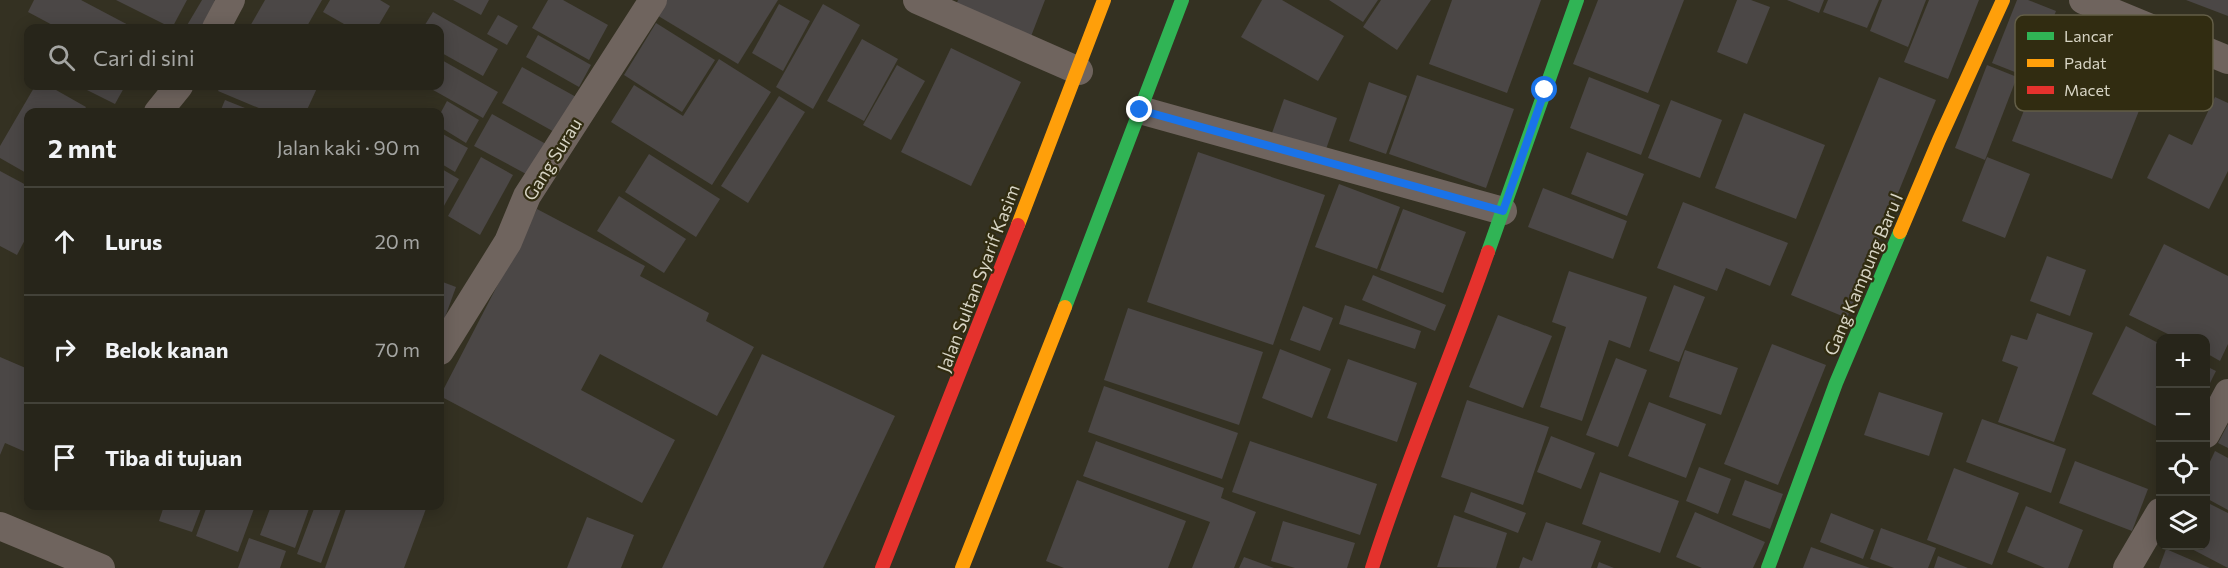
<!DOCTYPE html>
<html lang="id">
<meta charset="utf-8">
<style>
:root{--surface:#27251a;--page:#2f2d23;--text:#f1f3f6;--muted:#a4a5a2;--line:#434239}
body{margin:0;font-family:Commissioner,sans-serif;background:var(--page);color:var(--text)}
.controls{position:absolute;right:18px;bottom:18px;display:grid;overflow:hidden;border-radius:12px;box-shadow:0 3px 15px #0003}
.controls button{width:54px;height:54px;display:grid;place-items:center;padding:0;border:0;border-bottom:2px solid var(--line);background:var(--surface);color:var(--text);font:30px sans-serif}
.stop{position:absolute;width:18px;height:18px;margin:-14px;border:4px solid #1a73e8;border-radius:50%;background:#fff}
.stop.end{background:#1a73e8;border-color:#fff;box-shadow:0 2px 6px #0008}
.list{margin:0;padding:0;list-style:none}
h2{display:flex;justify-content:space-between;align-items:center;height:78px;margin:0;padding:0 24px;font-size:26px}
h2 small{font-size:20px;font-weight:400;color:var(--muted)}
.list li{display:grid;grid-template-columns:39px 1fr auto;gap:18px;align-items:center;box-sizing:border-box;height:108px;padding:0 24px;border-top:2px solid var(--line)}
.list b{display:block;font-size:22px;white-space:nowrap}
.list em{font-size:20px;font-style:normal;color:var(--muted)}
.icon{flex:none;width:33px;height:33px;fill:none;stroke:currentColor;stroke-width:2;stroke-linecap:round;stroke-linejoin:round}
.map{position:relative;flex:none;width:2228px;height:568px;overflow:hidden}
.search{position:absolute;background:var(--surface);box-shadow:0 3px 15px #0003;left:24px;top:24px;width:420px;height:66px;display:flex;align-items:center;gap:15px;box-sizing:border-box;padding:0 21px;border-radius:12px;color:var(--muted);font-size:22px}
.panel{position:absolute;background:var(--surface);box-shadow:0 3px 15px #0003;left:24px;top:108px;width:420px;height:402px;border-radius:12px}
.map>svg:first-child{display:block}
.building{fill:#4b4746}
.lines{fill:none;stroke-linecap:round;stroke-linejoin:round}
.street{stroke:#6f645e;stroke-width:28}
.fast{stroke:#30b455;stroke-width:14}
.slow{stroke:#ff9f0a;stroke-width:14}
.jam{stroke:#e5322d;stroke-width:14}
.route{stroke:#1a73e8;stroke-width:8}
.labels{text-anchor:middle;dominant-baseline:central;stroke-width:4.5;stroke-linejoin:round;paint-order:stroke}
.street-label{font-size:18px;fill:#d7d4c4;stroke:#312c11}
.key{fill:#312c11;stroke:#635e47;stroke-width:1.5}
.key-label{font-size:16px;fill:#d7d4c4}
</style>
<div class="map">
<svg width="2228" height="568" viewBox="0 0 2228 568">
<rect width="100%" height="100%" fill="#343122"/>
<g class="building">
<path d="M34,0H81L134,28H58L28,12Z"/>
<path d="M116,0H187L172,28Z"/>
<path d="M202,0H214L221,4L207,28H190L186,27Z"/>
<path d="M265,0H322L306,28H249Z"/>
<path d="M330,0H380L390,6L377,28H351L323,12Z"/>
<path d="M453,0H489L481,15Z"/>
<path d="M548,0H563L608,25L589,60L532,28Z"/>
<path d="M663,0H778L738,64L655,14Z"/>
<path d="M958,0H1045L1030,39L954,10Z"/>
<path d="M1262,0H1282L1344,36L1318,81L1241,37Z"/>
<path d="M1329,0H1378L1363,22Z"/>
<path d="M1381,0H1431L1397,50L1363,27Z"/>
<path d="M1452,0H1541L1507,93L1429,64Z"/>
<path d="M1598,0H1684L1648,93L1573,64Z"/>
<path d="M1737,0H1751L1770,7L1747,64L1717,52Z"/>
<path d="M1787,0H1824L1819,13Z"/>
<path d="M1828,0H1879L1867,28L1823,12Z"/>
<path d="M1882,0H1926L1908,47L1870,31Z"/>
<path d="M1929,0H1979L1948,79L1904,62Z"/>
<path d="M2017,0H2028L2056,11L2030,78L1992,63Z"/>
<path d="M2186,0H2228V16Z"/>
<path d="M779,4L810,21L783,71L752,53Z"/>
<path d="M823,4L860,25L813,109L776,87Z"/>
<path d="M433,12L498,49L483,76L440,52V28H423Z"/>
<path d="M498,15L518,26L507,45L487,34Z"/>
<path d="M656,23L715,60L682,112L624,75Z"/>
<path d="M2057,26L2157,65L2112,179L2012,141Z"/>
<path d="M538,35L591,65L579,87L526,57Z"/>
<path d="M862,39L898,59L864,121L827,101Z"/>
<path d="M951,48L1021,82L971,186L901,152Z"/>
<path d="M440,59L498,92L483,118L426,86H440Z"/>
<path d="M719,59L771,92L712,185L611,122L634,85L683,116Z"/>
<path d="M897,65L925,81L891,140L863,125Z"/>
<path d="M1987,65L2017,77L1985,160L1955,148Z"/>
<path d="M522,67L578,98L558,134L502,103Z"/>
<path d="M1417,75L1514,109L1486,188L1389,154Z"/>
<path d="M1589,77L1660,105L1641,155L1570,128Z"/>
<path d="M1879,77L1936,100L1847,318L1791,295Z"/>
<path d="M1369,82L1407,96L1386,154L1349,141Z"/>
<path d="M35,86H49L86,107L83,112H28V174L0,158V146Z"/>
<path d="M79,86H125L115,104Z"/>
<path d="M221,86H318L306,112H268L218,91Z"/>
<path d="M779,96L805,112L748,203L721,186Z"/>
<path d="M2215,97L2228,103V171L2209,209L2147,178L2169,134L2192,145Z"/>
<path d="M1284,99L1337,118L1325,152L1272,133Z"/>
<path d="M225,100L255,112H220Z"/>
<path d="M1671,100L1722,120L1700,178L1648,158Z"/>
<path d="M447,101L479,120L466,143L440,127V114Z"/>
<path d="M1744,113L1825,145L1796,219L1715,188Z"/>
<path d="M492,114L546,144L528,175L474,146Z"/>
<path d="M441,133L468,148L455,172L440,163Z"/>
<path d="M1198,152L1325,195L1273,345L1147,302Z"/>
<path d="M1587,152L1644,174L1627,216L1571,194Z"/>
<path d="M649,154L720,199L696,237L625,192Z"/>
<path d="M481,157L513,175L480,235L448,216Z"/>
<path d="M1987,157L2030,174L2005,238L1962,221Z"/>
<path d="M440,168L459,179L440,213Z"/>
<path d="M0,171L28,186V234L17,255L0,246Z"/>
<path d="M1339,184L1400,207L1377,269L1315,247Z"/>
<path d="M1543,188L1627,221L1613,259L1528,227Z"/>
<path d="M619,196L686,239L664,273L597,231Z"/>
<path d="M1683,202L1788,243L1770,286L1726,268L1717,291L1657,268Z"/>
<path d="M537,209L645,266L640,276L709,313L706,321L754,347L717,416L600,354L581,390L675,440L642,503L440,396Z"/>
<path d="M1403,209L1466,232L1443,293L1380,270Z"/>
<path d="M2164,244L2228,276V344L2220,361L2206,353V338H2176L2129,315Z"/>
<path d="M2047,256L2086,270L2070,316L2030,301Z"/>
<path d="M1569,271L1647,297L1630,348L1609,340L1582,421L1540,407L1566,327L1552,322Z"/>
<path d="M1373,275L1446,305L1435,331L1362,300Z"/>
<path d="M440,281L456,287L440,331Z"/>
<path d="M1674,285L1705,297L1679,362L1649,351Z"/>
<path d="M1345,305L1421,331L1415,349L1339,324Z"/>
<path d="M1303,306L1333,318L1320,351L1290,340Z"/>
<path d="M1128,308L1263,352L1239,425L1104,380Z"/>
<path d="M2037,313L2093,333L2054,442L1998,422L2018,367L2002,361L2011,335L2027,340Z"/>
<path d="M1498,315L1552,336L1523,408L1469,387Z"/>
<path d="M2126,326L2160,344V428L2092,394Z"/>
<path d="M1772,344L1826,365L1778,485L1724,464Z"/>
<path d="M1280,349L1331,369L1312,418L1262,398Z"/>
<path d="M1685,350L1738,368L1721,415L1669,397Z"/>
<path d="M762,354L895,416L823,568H662Z"/>
<path d="M0,357L28,369V453L5,443L0,455Z"/>
<path d="M1616,358L1647,370L1618,447L1586,435Z"/>
<path d="M1348,359L1417,383L1397,442L1327,418Z"/>
<path d="M2206,366L2216,371L2206,391Z"/>
<path d="M1104,386L1238,433L1222,479L1088,432Z"/>
<path d="M1879,392L1943,413L1929,456L1864,435Z"/>
<path d="M1467,400L1549,427L1523,505L1441,477Z"/>
<path d="M1649,402L1706,424L1686,478L1628,456Z"/>
<path d="M1982,419L2066,449L2051,493L1966,462Z"/>
<path d="M2228,424V448L2218,443Z"/>
<path d="M1551,436L1595,453L1581,489L1537,472Z"/>
<path d="M1096,441L1224,488L1221,498L1256,512L1234,568H1192L1210,522L1083,476Z"/>
<path d="M1250,441L1377,484L1360,535L1232,492Z"/>
<path d="M2215,451L2228,458V510L2206,498V470Z"/>
<path d="M2075,461L2148,489L2132,531L2059,503Z"/>
<path d="M1699,467L1731,479L1718,514L1686,501Z"/>
<path d="M1954,468L2019,493L1992,565L1927,540Z"/>
<path d="M1600,472L1679,501L1660,553L1582,524Z"/>
<path d="M1077,480L1186,521L1168,568H1064L1046,561Z"/>
<path d="M1745,480L1783,494L1770,529L1732,515Z"/>
<path d="M1471,492L1526,513L1518,533L1464,512Z"/>
<path d="M2206,502L2228,513V568L2186,546H2206Z"/>
<path d="M164,506H202L192,532L159,521Z"/>
<path d="M207,506H255L238,552L196,536Z"/>
<path d="M271,506H310L295,548L260,535Z"/>
<path d="M315,506H342L321,563L297,554Z"/>
<path d="M347,506H427L404,568H325Z"/>
<path d="M2026,506L2083,530L2068,568H2045L2007,552Z"/>
<path d="M1695,512L1765,542L1753,568H1702L1676,557Z"/>
<path d="M1831,513L1874,530L1863,559L1820,542Z"/>
<path d="M1454,515L1507,533L1496,568L1437,567Z"/>
<path d="M587,517L634,535L621,568H567Z"/>
<path d="M1283,521L1355,543L1347,568H1295L1271,561Z"/>
<path d="M1546,522L1601,541L1591,568H1519L1523,557L1532,561Z"/>
<path d="M1881,528L1936,548L1928,568H1894L1870,559Z"/>
<path d="M249,538L286,551L280,568H238Z"/>
<path d="M1811,547L1870,568H1803Z"/>
<path d="M2166,549L2210,568H2159Z"/>
<path d="M1938,556L1968,568H1934Z"/>
<path d="M1244,557L1274,568H1239Z"/>
<path d="M1599,562L1614,568H1597Z"/>
</g>
<g class="lines">
<g class="street">
<path d="M917,0L1079,71"/>
<path d="M2083,0L2228,60"/>
<path d="M216,28L231,0"/>
<path d="M1140,110L1503,211"/>
<path d="M158,112L179,86"/>
<path d="M440,351L508,242L527,196L653,0"/>
<path d="M2206,434L2228,393"/>
<path d="M0,526L101,568"/>
<path d="M2127,568L2160,512"/>
</g>
<g class="fast">
<path d="M1488,252L1577,0"/>
<path d="M1065,307L1182,0"/>
<path d="M1768,568L1836,383L1900,232"/>
</g>
<g class="slow">
<path d="M1018,225L1104,0"/>
<path d="M1900,232L1939,140L2003,0"/>
<path d="M962,568L1065,307"/>
</g>
<g class="jam">
<path d="M882,568L1018,225"/>
<path d="M1372,568C1406,461 1451,358 1488,252"/>
</g>
</g>
<g class="lines">
<path class="route" d="M1140,110L1503,211L1545,90"/>
</g>
<g class="labels">
<g class="street-label">
<text transform="translate(552 159) rotate(-58)">Gang Surau</text>
<text transform="translate(1863 274) rotate(-67)">Gang Kampung Baru I</text>
<text transform="translate(978 278) rotate(-69)">Jalan Sultan Syarif Kasim</text>
</g>
</g>
<rect x="2015" y="15" width="198" height="96" rx="9" class="key"/>
<rect x="2027" y="32" width="27" height="8" fill="#30b455"/>
<rect x="2027" y="59" width="27" height="8" fill="#ff9f0a"/>
<rect x="2027" y="86" width="27" height="8" fill="#e5322d"/>
<g class="key-label">
<text x="2064" y="42">Lancar</text>
<text x="2064" y="69">Padat</text>
<text x="2064" y="96">Macet</text>
</g>
</svg>
<div class="controls">
<button>+</button>
<button>−</button>
<button><svg class="icon" aria-label="locate" viewBox="0 0 24 24"><circle cx="12" cy="12" r="6"/><path d="M12 2v4M12 18v4M2 12h4M18 12h4"/></svg></button>
<button><svg class="icon" aria-label="layers" viewBox="0 0 24 24"><path d="M12 4l9 5-9 5-9-5zM3 14l9 5 9-5"/></svg></button>
</div>
<div class="stop" style="left:1545px;top:90px"></div>
<div class="stop end" style="left:1140px;top:110px"></div>
<div class="search"><svg class="icon" aria-label="search" viewBox="0 0 24 24"><circle cx="10" cy="10" r="6"/><path d="M15 15l6 6"/></svg>Cari di sini</div>
<section class="panel">
<h2>2 mnt<small>Jalan kaki · 90 m</small></h2>
<ul class="list">
<li><svg class="icon" aria-label="ahead" viewBox="0 0 24 24"><path d="M12 20V5M6 11l6-6 6 6"/></svg><div><b>Lurus</b></div><em>20 m</em></li>
<li><svg class="icon" aria-label="right" viewBox="0 0 24 24"><path d="M7 20v-9h11M14 6l5 5-5 5"/></svg><div><b>Belok kanan</b></div><em>70 m</em></li>
<li><svg class="icon" aria-label="arrive" viewBox="0 0 24 24"><path d="M6 21V4h12l-3 4 3 4H6"/></svg><div><b>Tiba di tujuan</b></div></li>
</ul>
</section>
</div>
